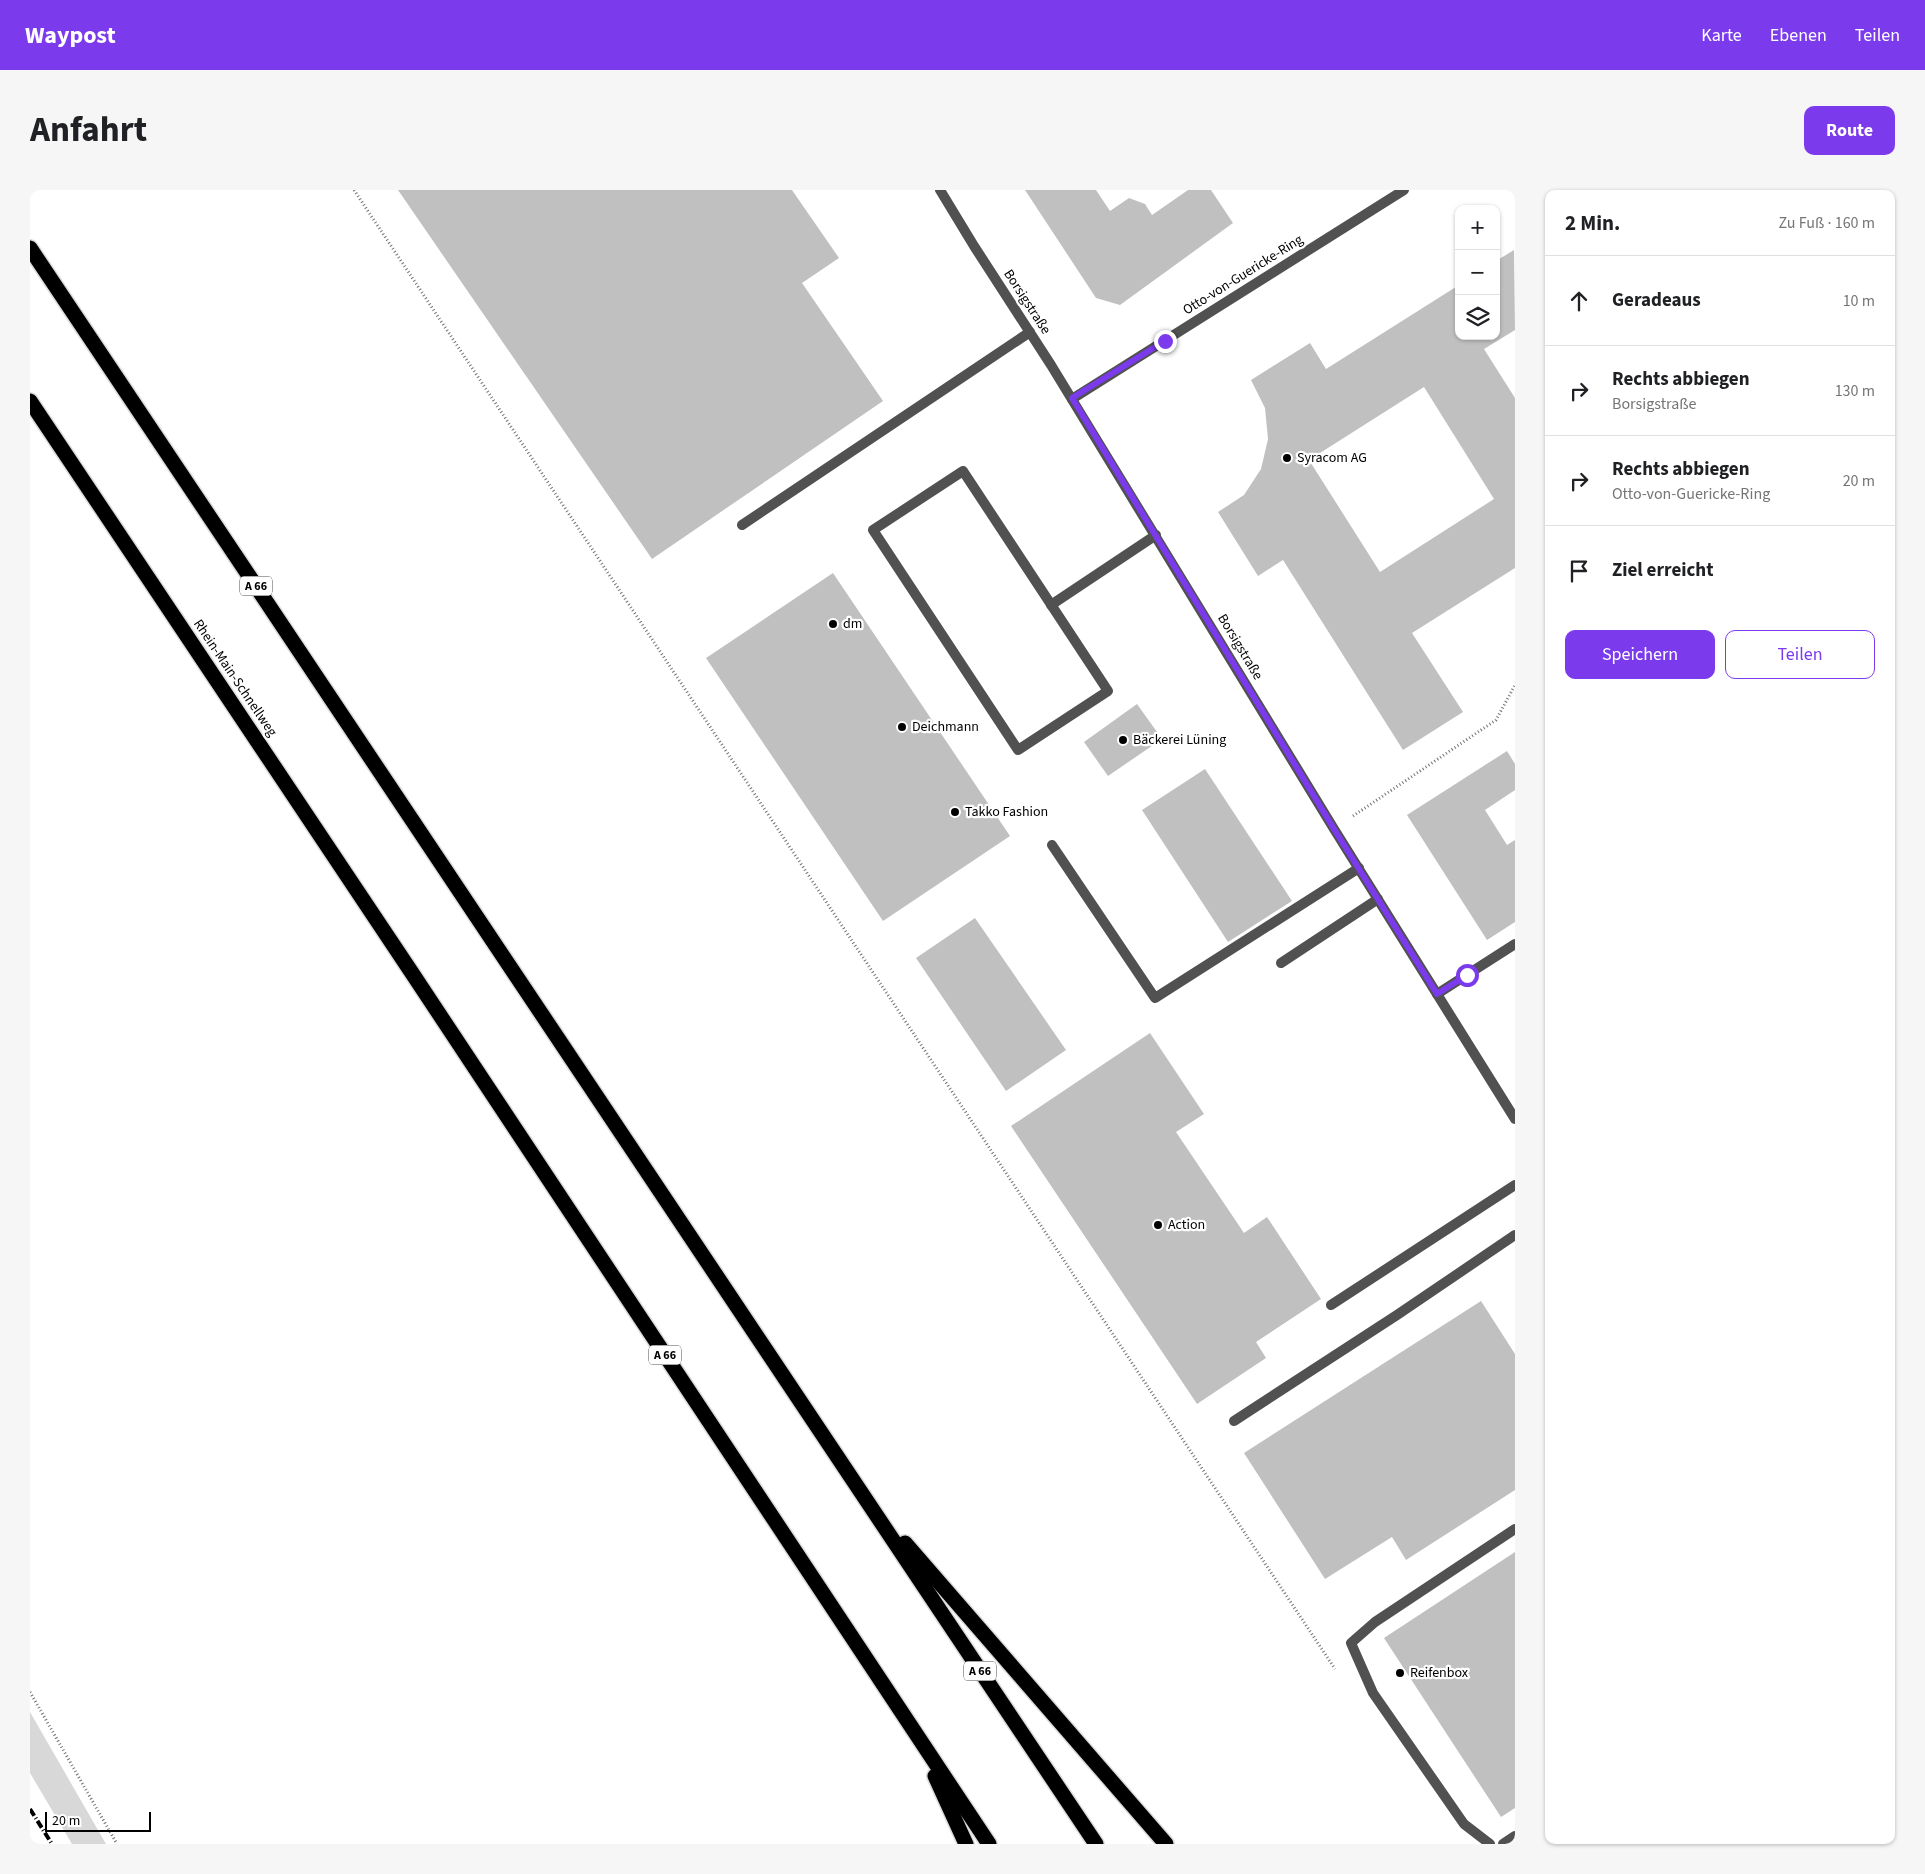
<!DOCTYPE html>
<html lang="de">
<meta charset="utf-8">
<style>
:root{--surface:#fff;--page:#f6f6f6;--text:#202124;--muted:#757577;--line:#e0e0e0;--accent:#7c3aed}
body{margin:0;font-family:"Source Sans 3",sans-serif;background:var(--page);color:var(--text)}
.controls{position:absolute;right:15px;top:15px;display:grid;overflow:hidden;border-radius:10px;box-shadow:0 1px 4px #0004}
.controls button{width:45px;height:45px;display:grid;place-items:center;padding:0;border:0;border-bottom:1px solid var(--line);background:var(--surface);color:var(--text);font:25px sans-serif}
.scale{position:absolute;left:15px;bottom:12px;width:106px;box-sizing:border-box;padding-left:5px;border:2px solid #000;border-top:0;font-size:14px;line-height:18px;white-space:nowrap;color:#000;-webkit-text-stroke:4px #fff;paint-order:stroke}
.stop{position:absolute;width:15px;height:15px;margin:-11px;border:4px solid #7c3aed;border-radius:50%;background:#fff}
.stop.end{background:#7c3aed;border-color:#fff;box-shadow:0 1px 5px #0008}
.list{margin:0;padding:0;list-style:none}
h2{display:flex;justify-content:space-between;align-items:center;height:65px;margin:0;padding:0 20px;font-size:21px}
h2 small{font-size:16px;font-weight:400;color:var(--muted)}
.list li{display:grid;grid-template-columns:32px 1fr auto;gap:15px;align-items:center;box-sizing:border-box;height:90px;padding:0 20px;border-top:1px solid var(--line)}
.list b{display:block;font-size:19px;white-space:nowrap}
.list p{margin:0;font-size:16px;white-space:nowrap;color:var(--muted)}
.list em{font-size:16px;font-style:normal;color:var(--muted)}
.actions{display:flex;gap:10px;padding:15px 20px}
.actions a{flex:1;padding:11px 0;border:1px solid var(--accent);border-radius:10px;text-align:center;font-size:18px;color:var(--accent)}
.actions .main{background:var(--accent);color:#fff}
.icon{flex:none;width:28px;height:28px;fill:none;stroke:currentColor;stroke-width:2;stroke-linecap:round;stroke-linejoin:round}
.map{position:relative;flex:none;width:1485px;height:1654px;overflow:hidden;border-radius:10px}
header{display:flex;align-items:center;gap:30px;box-sizing:border-box;height:70px;padding:0 25px;background:var(--accent);color:#fff}
header strong{font-size:24px}
nav{display:flex;gap:28px;margin-inline-start:auto;font-size:18px}
.intro{display:flex;align-items:center;justify-content:space-between;box-sizing:border-box;height:120px;padding:0 30px}
h1{margin:0;font-size:35px}
.button{padding:12px 22px;border-radius:10px;background:var(--accent);color:#fff;font-size:18px;font-weight:700}
main{display:flex;gap:30px;padding:0 30px}
aside{flex:1;background:var(--surface);border-radius:10px;box-shadow:0 1px 4px #0004}
.map>svg:first-child{display:block}
.green{fill:#d8d8d8}
.building{fill:#c0c0c0;fill-rule:evenodd}
.lines{fill:none;stroke-linecap:round;stroke-linejoin:round}
.highway-casing{stroke:#dbdbdb;stroke-width:18}
.path{stroke:#737373;stroke-width:3;stroke-dasharray:1 2.5;stroke-linecap:butt}
.lane{stroke:#515151;stroke-width:10}
.street{stroke:#515151;stroke-width:10}
.highway{stroke:#000;stroke-width:15}
.rail{stroke:#000;stroke-width:4;stroke-dasharray:8 2.5 1 2.5;stroke-linecap:butt}
.route{stroke:#7c3aed;stroke-width:6}
.poi-dot{fill:#000;stroke:#fff;stroke-width:2}
.labels{text-anchor:middle;dominant-baseline:central;stroke-width:4.5;stroke-linejoin:round;paint-order:stroke}
.shield{fill:#fff;stroke:#4c4c4c;stroke-width:1}
.shield-label{font-size:12px;font-weight:bold;fill:#000}
.street-label{font-size:14px;fill:#000;stroke:#fff}
.poi-label{font-size:14px;fill:#000;stroke:#fff;text-anchor:start}
</style>
<header>
<strong>Waypost</strong>
<nav><a>Karte</a><a>Ebenen</a><a>Teilen</a></nav>
</header>
<div class="intro"><h1>Anfahrt</h1><a class="button">Route</a></div>
<main>
<div class="map">
<svg width="1485" height="1654" viewBox="0 0 1485 1654">
<rect width="100%" height="100%" fill="#fff"/>
<path class="green" d="M0,1522L76,1654H42L0,1583Z"/>
<g class="building">
<path d="M368,0H762L809,68L772,93L853,211L622,369Z"/>
<path d="M995,0H1066L1080,21L1099,8L1115,14L1122,25L1158,0H1181L1203,33L1090,115L1066,108Z"/>
<path d="M1484,60L1485,140L1454,159L1485,208V378L1382,443L1433,522L1373,560L1253,370L1228,386L1188,322L1214,305L1231,279L1238,249L1235,218L1221,190L1280,153L1296,179L1429,95V146H1466V71ZM1394,197L1464,309L1350,382L1279,270Z"/>
<path d="M803,383L980,646L853,731L676,468Z"/>
<path d="M1107,514L1132,549L1078,586L1054,552Z"/>
<path d="M1477,561L1485,574V600L1455,620L1477,655L1485,650V732L1457,750L1377,625Z"/>
<path d="M1175,579L1262,711L1198,752L1112,620Z"/>
<path d="M945,728L1036,860L976,901L886,768Z"/>
<path d="M1120,843L1174,924L1146,942L1214,1043L1237,1027L1291,1109L1226,1152L1236,1168L1167,1214L981,936Z"/>
<path d="M1451,1111L1485,1164V1300L1376,1370L1362,1347L1295,1389L1214,1263Z"/>
<path d="M1485,1362V1618L1471,1627L1354,1448Z"/>
</g>
<g class="lines">
<defs>
<g id="highway">
<path d="M0,58L1066,1654"/>
<path d="M0,211L382,783L959,1654"/>
<path d="M875,1353L1136,1654"/>
<path d="M905,1586L936,1654"/>
</g>
</defs>
<use href="#highway" class="highway-casing"/>
<g class="path">
<path d="M324,0L1305,1479"/>
<path d="M1323,626L1466,530L1485,495"/>
<path d="M0,1502L87,1654"/>
</g>
<g class="lane">
<path d="M933,281L1078,501L988,560L843,340Z"/>
<path d="M712,335L1000,142"/>
<path d="M1021,415L1126,345"/>
<path d="M1022,655L1125,808L1329,678"/>
<path d="M1251,773L1348,709"/>
<path d="M1407,804L1485,754"/>
<path d="M1301,1115L1485,995"/>
<path d="M1204,1231L1367,1125L1485,1045"/>
<path d="M1460,1654L1434,1634L1343,1503L1321,1453L1345,1432L1485,1339"/>
<path d="M1473,1654L1485,1646"/>
</g>
<g class="street">
<path d="M910,0L944,56L1021,175L1304,639L1485,929"/>
<path d="M1042,209L1374,0"/>
</g>
<use href="#highway" class="highway"/>
<path class="rail" d="M0,1619L22,1654"/>
</g>
<g class="lines">
<path class="route" d="M1135,151L1042,208L1304,639L1407,804L1437,785"/>
</g>
<g class="poi-dot">
<circle cx="1257" cy="268" r="5"/>
<circle cx="803" cy="434" r="5"/>
<circle cx="872" cy="537" r="5"/>
<circle cx="1093" cy="550" r="5"/>
<circle cx="925" cy="622" r="5"/>
<circle cx="1128" cy="1035" r="5"/>
<circle cx="1370" cy="1483" r="5"/>
</g>
<g class="labels">
<g class="shield">
<rect x="210" y="386.5" width="32" height="19" rx="4"/>
<rect x="619" y="1155.5" width="32" height="19" rx="4"/>
<rect x="934" y="1471.5" width="32" height="19" rx="4"/>
</g>
<g class="shield-label">
<text x="226" y="396">A 66</text>
<text x="635" y="1165">A 66</text>
<text x="950" y="1481">A 66</text>
</g>
<g class="street-label">
<text transform="translate(1213 85) rotate(-32)">Otto-von-Guericke-Ring</text>
<text transform="translate(997 112) rotate(57)">Borsigstraße</text>
<text transform="translate(1210 457) rotate(59)">Borsigstraße</text>
<text transform="translate(205 488) rotate(56)">Rhein-Main-Schnellweg</text>
</g>
<g class="poi-label">
<text x="1267" y="268">Syracom AG</text>
<text x="813" y="434">dm</text>
<text x="882" y="537">Deichmann</text>
<text x="1103" y="550">Bäckerei Lüning</text>
<text x="935" y="622">Takko Fashion</text>
<text x="1138" y="1035">Action</text>
<text x="1380" y="1483">Reifenbox</text>
</g>
</g>
</svg>
<div class="controls">
<button>+</button>
<button>−</button>
<button><svg class="icon" aria-label="layers" viewBox="0 0 24 24"><path d="M12 4l9 5-9 5-9-5zM3 14l9 5 9-5"/></svg></button>
</div>
<div class="scale">20 m</div>
<div class="stop" style="left:1437px;top:785px"></div>
<div class="stop end" style="left:1135px;top:151px"></div>
</div>
<aside>
<h2>2 Min.<small>Zu Fuß · 160 m</small></h2>
<ul class="list">
<li><svg class="icon" aria-label="ahead" viewBox="0 0 24 24"><path d="M12 20V5M6 11l6-6 6 6"/></svg><div><b>Geradeaus</b></div><em>10 m</em></li>
<li><svg class="icon" aria-label="right" viewBox="0 0 24 24"><path d="M7 20v-9h11M14 6l5 5-5 5"/></svg><div><b>Rechts abbiegen</b><p>Borsigstraße</p></div><em>130 m</em></li>
<li><svg class="icon" aria-label="right" viewBox="0 0 24 24"><path d="M7 20v-9h11M14 6l5 5-5 5"/></svg><div><b>Rechts abbiegen</b><p>Otto-von-Guericke-Ring</p></div><em>20 m</em></li>
<li><svg class="icon" aria-label="arrive" viewBox="0 0 24 24"><path d="M6 21V4h12l-3 4 3 4H6"/></svg><div><b>Ziel erreicht</b></div></li>
</ul>
<div class="actions"><a class="main">Speichern</a><a>Teilen</a></div>
</aside>
</main>
